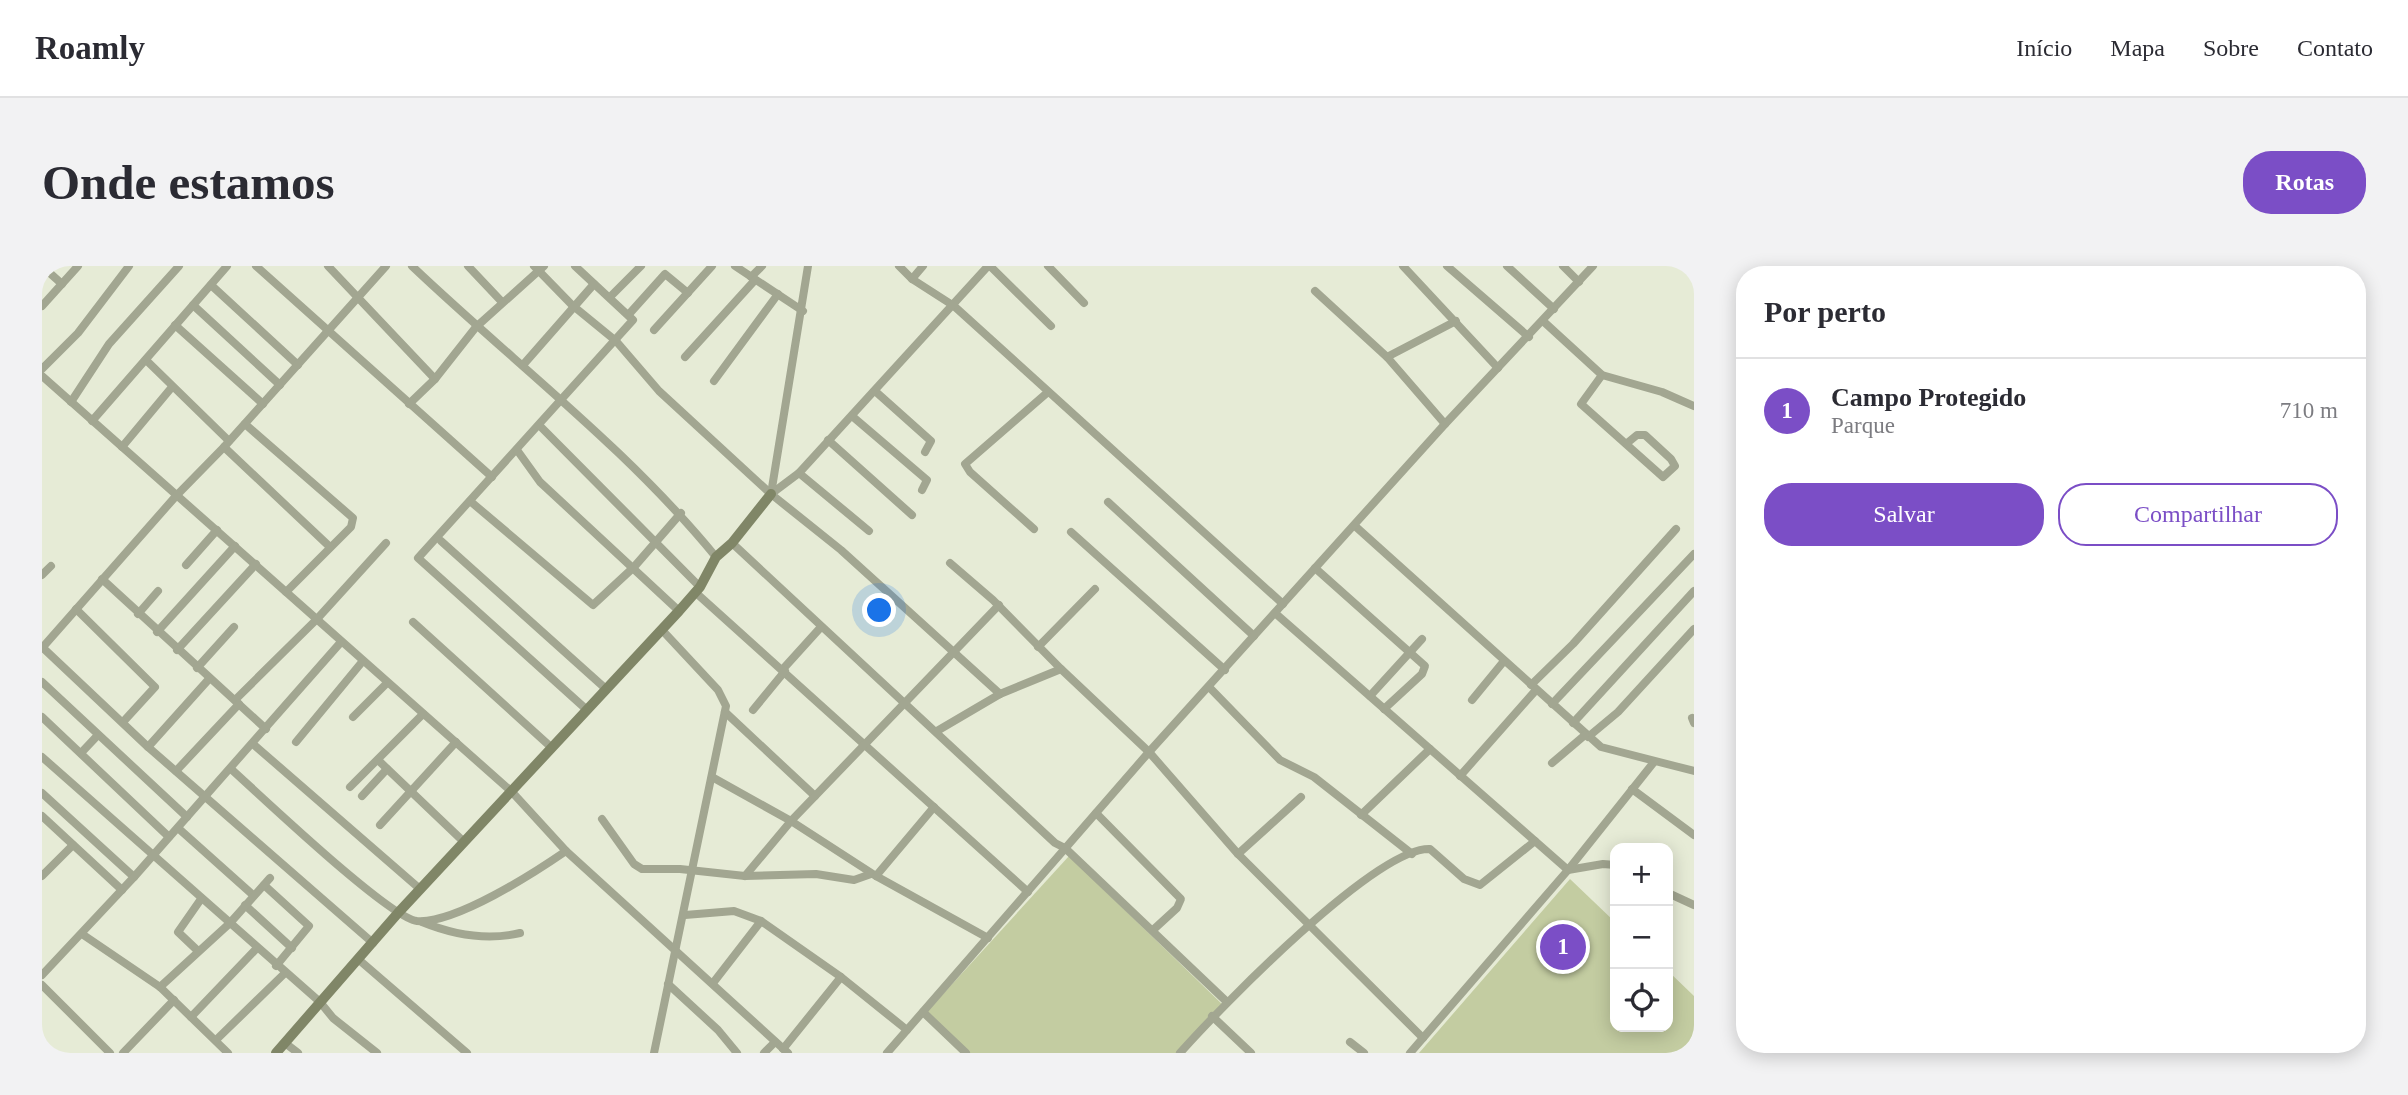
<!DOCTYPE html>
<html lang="pt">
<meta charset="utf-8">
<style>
:root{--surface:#fff;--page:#f2f2f3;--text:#2b2b33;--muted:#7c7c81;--line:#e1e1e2;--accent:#7b4ec6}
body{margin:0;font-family:Georgia,serif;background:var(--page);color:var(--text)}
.controls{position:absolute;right:21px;bottom:21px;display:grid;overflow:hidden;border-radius:14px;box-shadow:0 4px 18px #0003}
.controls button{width:63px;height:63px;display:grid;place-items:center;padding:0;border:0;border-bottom:2px solid var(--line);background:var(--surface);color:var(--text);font:35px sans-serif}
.you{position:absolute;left:838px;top:345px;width:24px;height:24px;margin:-18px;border:5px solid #fff;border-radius:50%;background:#1a73e8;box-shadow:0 0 0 10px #1a73e833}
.badge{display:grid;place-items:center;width:46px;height:46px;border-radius:50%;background:var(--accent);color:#fff;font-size:23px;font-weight:700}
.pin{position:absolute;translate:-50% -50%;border:4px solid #fff;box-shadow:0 2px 7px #0006}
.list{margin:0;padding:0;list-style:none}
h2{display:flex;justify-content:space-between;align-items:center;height:91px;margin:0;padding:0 28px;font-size:30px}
h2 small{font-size:23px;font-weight:400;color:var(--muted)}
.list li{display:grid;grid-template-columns:46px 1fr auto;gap:21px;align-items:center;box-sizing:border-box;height:105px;padding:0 28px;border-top:2px solid var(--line)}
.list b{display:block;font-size:26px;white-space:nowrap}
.list p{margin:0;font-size:23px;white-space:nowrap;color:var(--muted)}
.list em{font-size:23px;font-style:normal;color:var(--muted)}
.actions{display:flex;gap:14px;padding:21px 28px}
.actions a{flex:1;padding:16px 0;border:2px solid var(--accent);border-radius:28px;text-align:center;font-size:24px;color:var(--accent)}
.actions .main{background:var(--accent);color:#fff}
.icon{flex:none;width:38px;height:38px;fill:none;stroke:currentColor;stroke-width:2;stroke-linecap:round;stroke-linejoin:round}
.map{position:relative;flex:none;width:1652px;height:787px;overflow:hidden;border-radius:28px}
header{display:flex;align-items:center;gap:42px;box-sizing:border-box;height:98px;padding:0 35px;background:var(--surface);border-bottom:2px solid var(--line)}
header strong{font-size:33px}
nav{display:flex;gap:38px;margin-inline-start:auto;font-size:24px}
.intro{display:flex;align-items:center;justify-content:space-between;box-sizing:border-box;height:168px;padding:0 42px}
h1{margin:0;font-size:49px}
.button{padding:18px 32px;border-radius:28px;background:var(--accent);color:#fff;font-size:24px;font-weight:700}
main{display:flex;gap:42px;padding:0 42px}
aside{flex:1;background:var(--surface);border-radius:28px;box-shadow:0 4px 18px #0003}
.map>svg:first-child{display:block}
.green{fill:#c3cca1}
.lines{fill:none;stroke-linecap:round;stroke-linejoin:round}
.street{stroke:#a2a691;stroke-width:8}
.secondary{stroke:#808667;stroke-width:10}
</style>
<header>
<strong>Roamly</strong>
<nav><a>Início</a><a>Mapa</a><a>Sobre</a><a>Contato</a></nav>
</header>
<div class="intro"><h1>Onde estamos</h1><a class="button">Rotas</a></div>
<main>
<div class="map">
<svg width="1652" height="787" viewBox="0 0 1652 787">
<rect width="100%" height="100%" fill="#e6ebd6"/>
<g class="green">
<path d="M1027,590L1182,740L1136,787H920L881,750Z"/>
<path d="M1528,613L1573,656V761H1626V705L1652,730V787H1377Z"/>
</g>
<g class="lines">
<g class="street">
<path d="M0,0L20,18"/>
<path d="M214,0L450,211"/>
<path d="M286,0L393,113"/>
<path d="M370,0C472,97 585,182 674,291"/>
<path d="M426,0L460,36"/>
<path d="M492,0L530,39L574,75L617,125L729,228L799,284L958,428"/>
<path d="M533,0L591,54L376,292L545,444"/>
<path d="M693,0L761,45"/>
<path d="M857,0L870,13L912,40L1241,338"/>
<path d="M948,0L1009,60"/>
<path d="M1006,0L1042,37"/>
<path d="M1361,0L1456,102"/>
<path d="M1405,0L1487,71"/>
<path d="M1465,0L1512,43"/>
<path d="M1521,0L1537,16"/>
<path d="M709,11L720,0"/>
<path d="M870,13L881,0"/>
<path d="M169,19L256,99"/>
<path d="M1273,25L1345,91L1403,158"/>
<path d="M568,31L599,0"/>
<path d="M151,39L238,119"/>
<path d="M0,40L36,0"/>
<path d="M588,47L623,8L646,27"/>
<path d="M1501,55L1560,109L1620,126L1652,140"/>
<path d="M133,59L221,138"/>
<path d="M612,64L670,0"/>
<path d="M643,91L713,14"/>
<path d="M1345,91L1414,55"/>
<path d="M104,94L187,175"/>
<path d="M481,99L552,18"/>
<path d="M0,103L36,67L87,0"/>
<path d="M1560,109L1539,138L1621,211L1633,200L1629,193L1603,169H1595L1584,178"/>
<path d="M0,110L470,526L524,585L746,787"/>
<path d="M672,115L736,28"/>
<path d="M833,125L889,175L883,186"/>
<path d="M29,136L67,78L137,0"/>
<path d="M367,138L393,113L434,61L502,0"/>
<path d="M810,150L885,214L880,224"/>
<path d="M50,155L185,0"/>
<path d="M203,158L311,252L309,261L244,326"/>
<path d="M497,159L658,321"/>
<path d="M786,174L870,249"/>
<path d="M80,181L130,121"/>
<path d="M182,181L288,281"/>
<path d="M475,184L498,216L637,345"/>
<path d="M757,207L827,265"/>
<path d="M729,228L757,207L946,0"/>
<path d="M729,228L766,0"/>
<path d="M428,235L551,339L592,301L639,247"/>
<path d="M1066,236L1212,370"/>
<path d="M1313,260L1559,481L1652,505"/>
<path d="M992,263L928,206L923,198L1006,126"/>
<path d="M1029,266L1183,404"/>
<path d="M399,275L564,423"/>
<path d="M690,277L1013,577L1023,582L1185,736"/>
<path d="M908,297L951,334L1019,403"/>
<path d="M144,299L175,264"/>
<path d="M1273,302L1383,400L1380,408L1342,443"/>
<path d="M0,309L9,300"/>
<path d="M60,313L224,463"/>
<path d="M653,326L986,626"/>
<path d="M34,343L113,421L81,456"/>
<path d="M1233,347L1526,604L1561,598L1573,599"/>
<path d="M96,348L116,325"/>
<path d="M371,356L510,482"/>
<path d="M115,366L193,280"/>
<path d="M0,381L106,481L331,677"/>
<path d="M996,381L1053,323"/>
<path d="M0,382L134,230L182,181L344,0"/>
<path d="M135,384L214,298"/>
<path d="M155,402L192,361"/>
<path d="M741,403L779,361"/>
<path d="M0,416L145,551"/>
<path d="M1489,419L1531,378L1634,263"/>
<path d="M1167,421L1238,494L1272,511L1370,588"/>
<path d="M1328,430L1380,373"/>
<path d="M193,434L275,353L344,277"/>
<path d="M1430,434L1462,395"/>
<path d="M1510,438L1652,288"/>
<path d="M711,444L743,405"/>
<path d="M683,446L773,530"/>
<path d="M0,451L127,571"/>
<path d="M311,451L345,417"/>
<path d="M1650,452L1652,457"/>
<path d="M1531,457L1652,325"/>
<path d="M895,465L958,428L1019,403L1107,486L1196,588L1381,772"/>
<path d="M1546,471L1576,446L1652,363"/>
<path d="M254,476L320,396"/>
<path d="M211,478L378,623"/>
<path d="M106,481L167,413"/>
<path d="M39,487L55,470"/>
<path d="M0,491L278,736L291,752L335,787"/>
<path d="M336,494L422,576"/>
<path d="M1510,497L1543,469"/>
<path d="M189,503C218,529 347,652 375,655C413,658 492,607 524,585"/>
<path d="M134,505L197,438"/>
<path d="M1418,510L1494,424"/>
<path d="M670,511L749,555L834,610L946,672"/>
<path d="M308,521L381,448"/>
<path d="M1590,523L1652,569"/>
<path d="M0,527L92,611"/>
<path d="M320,530L345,503"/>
<path d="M1054,547L1139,633L1135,642L1111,664"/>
<path d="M1319,549L1388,483"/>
<path d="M0,550L80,624"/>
<path d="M560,553L592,598L600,603H638L703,610L774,608L812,614L829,608"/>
<path d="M338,559L414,476"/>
<path d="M136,562L211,629"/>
<path d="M1196,588L1259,531"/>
<path d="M0,610L31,579"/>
<path d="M703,610L749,555L957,339"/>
<path d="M834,610L892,541"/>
<path d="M222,619L267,660L234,700"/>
<path d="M1626,627L1652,639"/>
<path d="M203,639L250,682"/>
<path d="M643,649L692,645L719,655L799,711L865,764"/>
<path d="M380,656C412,669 444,675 478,667"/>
<path d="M40,668L118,721L186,787"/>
<path d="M156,685L136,666L159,633"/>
<path d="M316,693L425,787"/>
<path d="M0,709L92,611L299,376"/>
<path d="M671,717L719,655"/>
<path d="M626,718L676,764L695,787"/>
<path d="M0,719L68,787"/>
<path d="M118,721L188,657L228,612"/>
<path d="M881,746L924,787"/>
<path d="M1170,750L1209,787"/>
<path d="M149,751L215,682"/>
<path d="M174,774L243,707"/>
<path d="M1308,776L1322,787"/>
<path d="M243,777L256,787"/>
<path d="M741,783L799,711"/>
<path d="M81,787L132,734"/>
<path d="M612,787L684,440L676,424L620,364"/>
<path d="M722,787L733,776"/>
<path d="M845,787L1107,486L1403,158L1551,0"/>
<path d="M1138,787C1176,744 1334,581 1388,583L1422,613L1438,619L1493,575"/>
<path d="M1368,787L1526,604L1612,496"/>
</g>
<path class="secondary" d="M234,787L356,647L637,345L658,321L674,291L690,277L729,228"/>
</g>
</svg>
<div class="controls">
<button>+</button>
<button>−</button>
<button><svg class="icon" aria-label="locate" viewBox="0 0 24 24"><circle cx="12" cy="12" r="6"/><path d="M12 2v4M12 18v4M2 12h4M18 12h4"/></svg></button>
</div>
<div class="you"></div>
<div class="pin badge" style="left:1521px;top:681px">1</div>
</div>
<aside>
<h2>Por perto<small></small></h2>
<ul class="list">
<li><span class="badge">1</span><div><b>Campo Protegido</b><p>Parque</p></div><em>710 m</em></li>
</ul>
<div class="actions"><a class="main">Salvar</a><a>Compartilhar</a></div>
</aside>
</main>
